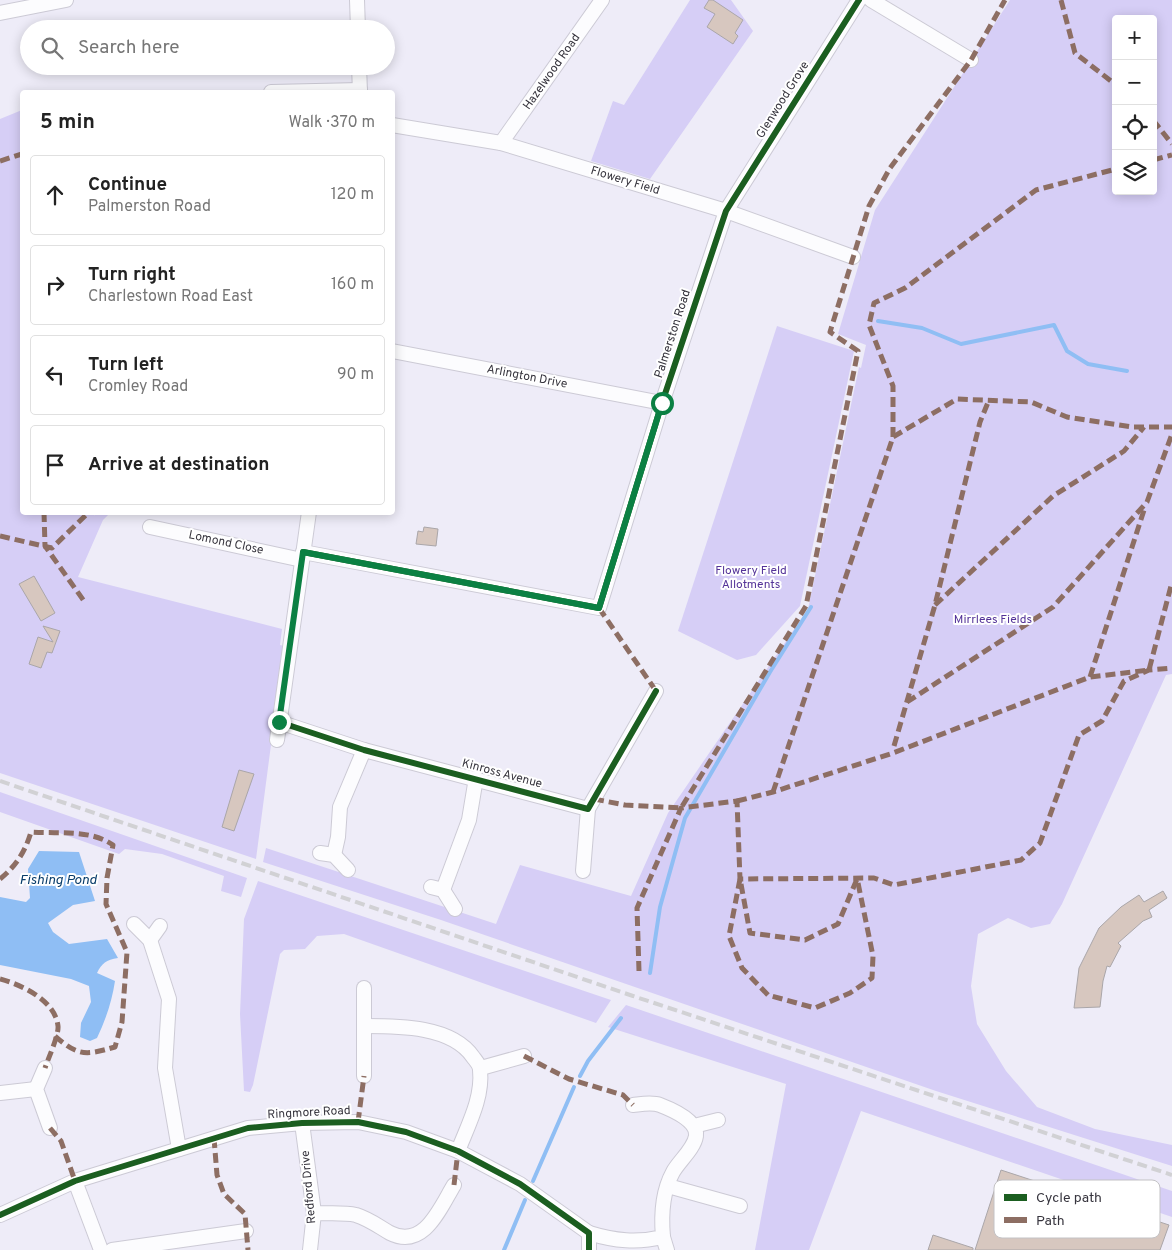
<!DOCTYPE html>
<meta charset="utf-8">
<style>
:root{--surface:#fff;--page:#f6f6f6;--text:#222;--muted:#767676;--line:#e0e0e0}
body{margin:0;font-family:Overpass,sans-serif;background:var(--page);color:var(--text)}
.controls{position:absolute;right:15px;top:15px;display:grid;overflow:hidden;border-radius:5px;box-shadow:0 2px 12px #0003}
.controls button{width:45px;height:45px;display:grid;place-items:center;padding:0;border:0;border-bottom:1px solid var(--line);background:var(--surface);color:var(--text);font:25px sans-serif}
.stop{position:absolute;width:15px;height:15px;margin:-11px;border:4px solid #0b8043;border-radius:50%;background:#fff}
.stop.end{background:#0b8043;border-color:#fff;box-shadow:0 1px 5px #0008}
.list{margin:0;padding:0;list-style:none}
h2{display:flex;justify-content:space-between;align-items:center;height:65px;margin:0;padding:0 20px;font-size:21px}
h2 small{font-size:16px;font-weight:400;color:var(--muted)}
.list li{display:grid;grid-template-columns:32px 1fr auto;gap:15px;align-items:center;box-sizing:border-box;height:80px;margin:0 10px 10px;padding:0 10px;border:1px solid var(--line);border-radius:5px}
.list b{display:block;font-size:19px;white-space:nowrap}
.list p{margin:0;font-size:16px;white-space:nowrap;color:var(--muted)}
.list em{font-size:16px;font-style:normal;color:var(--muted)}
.icon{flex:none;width:28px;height:28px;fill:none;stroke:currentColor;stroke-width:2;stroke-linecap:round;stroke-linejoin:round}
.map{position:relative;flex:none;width:1172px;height:1250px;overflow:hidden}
.search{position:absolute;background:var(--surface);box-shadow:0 2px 12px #0003;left:20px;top:20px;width:375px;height:55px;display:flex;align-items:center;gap:12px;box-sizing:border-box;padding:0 18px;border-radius:28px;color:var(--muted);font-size:19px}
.panel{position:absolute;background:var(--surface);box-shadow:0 2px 12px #0003;left:20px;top:90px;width:375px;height:425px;border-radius:5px}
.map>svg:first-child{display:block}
.green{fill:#d6cef6;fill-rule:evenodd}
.water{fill:#8fbef4}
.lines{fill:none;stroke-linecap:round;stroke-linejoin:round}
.stream{stroke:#8fbef4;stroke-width:4}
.building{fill:#d7c7bf;stroke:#aaa6a9}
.minor-casing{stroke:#cccad5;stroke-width:16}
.minor{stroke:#fcfcfe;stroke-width:14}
.rail{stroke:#d1d1d4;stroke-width:4;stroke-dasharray:10 5;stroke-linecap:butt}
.quiet{stroke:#8d6e63;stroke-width:5;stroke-dasharray:10 5;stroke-linecap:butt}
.cycleway-casing{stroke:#fff;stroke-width:9}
.cycleway{stroke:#1b5e20;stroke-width:6}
.route{stroke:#0b8043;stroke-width:6}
.labels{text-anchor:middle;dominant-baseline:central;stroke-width:4;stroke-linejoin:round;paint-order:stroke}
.street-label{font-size:12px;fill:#37353e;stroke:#fff}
.park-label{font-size:12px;fill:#543398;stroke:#fff}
.water-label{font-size:14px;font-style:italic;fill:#093d6a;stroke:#fff}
.key{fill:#fff;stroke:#c3c2c5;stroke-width:1}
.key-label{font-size:14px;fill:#37353e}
</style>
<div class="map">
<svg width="1172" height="1250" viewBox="0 0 1172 1250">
<rect width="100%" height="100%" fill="#eeecf8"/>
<g class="green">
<path d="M690,0H731L753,31L650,179L591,161L613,101L624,105Z"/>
<path d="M1010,0H1172V674L1166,675L1062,904L1050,924L1031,928L1008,918L978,934L971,986L977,1024L1006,1071L1037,1107L1095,1129L1172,1145V1166L936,1091L441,920L263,862L266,848L496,924L520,865L631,896L668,813L808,609L859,367L861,368L866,345L838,334L875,210ZM1116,19H1153V191H1116Z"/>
<path d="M22,110V512L95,513L94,516L96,513H110L103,520L78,577L282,629L280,645L284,646L256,859L0,773V119Z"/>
<path d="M777,326L854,351L800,606L756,655L737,660L678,631Z"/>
<path d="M0,792L247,878L241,897L221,891L224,876L162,854L125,849L119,854L0,812Z"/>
<path d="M258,881L611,1000L596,1023L344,934L317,936L305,949L284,950L280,954L253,1085L250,1092L244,1091L240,1014L244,919Z"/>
<path d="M626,1005L1172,1191V1217L861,1111L809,1250H755L786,1084L608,1027Z"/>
</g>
<path class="water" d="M39,851L79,852L95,901L73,905L48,923L53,932L69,944L107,939L118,958C106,960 102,963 97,973L115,981C112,1001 106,1019 97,1038L90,1041L80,1037L81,1023L91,1002L89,986L71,979L0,965V897L26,902L30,898L28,869Z"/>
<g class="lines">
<g class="stream">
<path d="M878,321L922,328L961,344L1054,325L1067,351L1088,364L1127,371"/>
<path d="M650,973L660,907L685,818L770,672L811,607"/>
<path d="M580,1076L588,1061L621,1018"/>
<path d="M533,1181L574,1087"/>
<path d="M504,1250L525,1200"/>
</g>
</g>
<g class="building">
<path d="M709,0H713L743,20L735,33L738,36L733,44L707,27L715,14L704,8Z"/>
<path d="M424,527L438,529L436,546L416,544L418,531L423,532Z"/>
<path d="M34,576L55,613L41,621L19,584Z"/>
<path d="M43,626L60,631L52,653L47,652L41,668L29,664L38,637L53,642Z"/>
<path d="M239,770L254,774L234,831L222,827Z"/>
<path d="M1163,891L1167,898L1149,910L1152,917L1143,921L1118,943L1121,946L1110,967L1107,966L1103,981L1100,1007L1074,1008L1079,968L1099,928L1121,907L1139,895L1144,902Z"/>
<path d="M1001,1170L1169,1225L1160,1250H975Z"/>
<path d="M933,1235L973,1248V1250H928Z"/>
</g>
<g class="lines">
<defs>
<g id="minor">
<path d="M357,0L358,29"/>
<path d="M871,0L971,60"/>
<path d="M0,13L66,0"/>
<path d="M359,66L360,92"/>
<path d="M271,92L360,90"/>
<path d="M392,125L501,143L726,211L853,257"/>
<path d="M501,143L602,0"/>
<path d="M392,351L662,403"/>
<path d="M150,527L302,560"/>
<path d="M303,552L599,608L662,403L726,211L859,0"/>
<path d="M279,722L364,750L588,809L656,691"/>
<path d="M277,740L309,512"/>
<path d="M320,853L334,855L348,870"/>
<path d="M334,855L338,837L340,807L364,750"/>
<path d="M583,871L588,809"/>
<path d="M431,887L443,890L455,909"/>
<path d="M443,890L469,820L476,778"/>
<path d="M134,924L150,940L169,999L165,1068L179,1149"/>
<path d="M150,940L160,926"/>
<path d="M364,988V1076"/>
<path d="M365,1026C399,1026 452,1026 473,1057C476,1061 480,1065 480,1070C483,1098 468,1125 458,1151"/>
<path d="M45,1068L36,1089L50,1128"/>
<path d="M481,1068L524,1056"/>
<path d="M0,1093L36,1089"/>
<path d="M302,1123L314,1213L310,1250"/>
<path d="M694,1126L718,1120"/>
<path d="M75,1181L101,1250"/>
<path d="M668,1186L740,1206"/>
<path d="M314,1213C327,1214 343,1212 356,1215C369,1219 378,1226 390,1233C424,1250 440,1208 454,1185"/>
<path d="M0,1215L75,1181L248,1128L302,1123L358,1122L406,1132L458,1151L520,1184L589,1233V1250"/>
<path d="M589,1233C615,1241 637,1243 663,1237C661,1215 662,1192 673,1172C679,1161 694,1149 696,1136C698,1121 673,1110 660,1105C652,1102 642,1104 633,1105"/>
<path d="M663,1237L667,1250"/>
<path d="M112,1250L246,1231"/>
</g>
</defs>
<use href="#minor" class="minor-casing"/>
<use href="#minor" class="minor"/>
<path class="rail" d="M0,781L633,996L1172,1175"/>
<g class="quiet">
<path d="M1061,0L1075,53L1116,85"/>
<path d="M1153,120L1172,144"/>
<path d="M1153,160L1172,155"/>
<path d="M0,161L22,154"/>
<path d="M893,437V386L869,325L874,303L905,288L1036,190L1116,169"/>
<path d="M44,512L45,546L84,601"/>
<path d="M0,536L52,548L89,512"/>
<path d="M935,605L1053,496L1124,451L1144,427"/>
<path d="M599,608L656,691"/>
<path d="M1090,677L1145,507"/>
<path d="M907,702L1053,607L1147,502L1172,434"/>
<path d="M894,746L935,605L980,422L989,400"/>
<path d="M773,792L893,437L957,399L1031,402L1067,417L1133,427H1172"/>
<path d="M594,799L625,805L681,808L806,606L858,351L830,332L869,206L890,168L971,60L1005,0"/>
<path d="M737,801L773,792L893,753L1090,677L1149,670L1172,582"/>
<path d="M0,879C16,866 25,852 31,832C59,834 90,829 113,845L107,878L106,904L127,952L122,1022L115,1047C86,1055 79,1057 55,1036"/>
<path d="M740,879L729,936L742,968L768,995L815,1008L850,993L872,978L873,956L857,878"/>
<path d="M741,884L750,933L805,940L838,924L857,879"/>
<path d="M639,971L637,908L681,808L737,801L740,879L874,878L894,885L1021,860L1040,843L1079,735L1102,721L1124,681L1149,670L1172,668"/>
<path d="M0,979C22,985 55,1000 58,1026C59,1035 48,1059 45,1068"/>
<path d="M524,1056L569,1079L623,1095L633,1105"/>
<path d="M358,1122L364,1076"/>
<path d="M50,1128L61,1141L75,1181"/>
<path d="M214,1138L217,1175L224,1194L245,1214L248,1250"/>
<path d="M454,1185L458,1151"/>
</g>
<defs>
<g id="cycleway">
<path d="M303,552L599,608L662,403L726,211L859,0"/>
<path d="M279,722L364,750L588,809L656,691"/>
<path d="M0,1215L75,1181L248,1128L302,1123L358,1122L406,1132L458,1151L520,1184L589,1233V1250"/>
</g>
</defs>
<use href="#cycleway" class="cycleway-casing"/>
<use href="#cycleway" class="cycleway"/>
</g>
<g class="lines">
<path class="route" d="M279,722L303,552L599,608L662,403"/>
</g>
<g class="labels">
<g class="street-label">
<text transform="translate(552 72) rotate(-55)">Hazelwood Road</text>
<text transform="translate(783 100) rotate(-58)">Glenwood Grove</text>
<text transform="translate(625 181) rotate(17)">Flowery Field</text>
<text transform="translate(673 334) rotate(-72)">Palmerston Road</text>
<text transform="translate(527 377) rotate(11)">Arlington Drive</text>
<text transform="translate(226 543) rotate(12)">Lomond Close</text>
<text transform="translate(502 774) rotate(15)">Kinross Avenue</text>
<text transform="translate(309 1113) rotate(-3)">Ringmore Road</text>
<text transform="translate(309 1187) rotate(-95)">Redford Drive</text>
</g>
<g class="park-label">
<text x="751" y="571">Flowery Field<tspan x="751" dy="14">Allotments</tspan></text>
<text x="993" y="620">Mirrlees Fields</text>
</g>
<g class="water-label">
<text x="58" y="880">Fishing Pond</text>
</g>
</g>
<rect x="994" y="1180" width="166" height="58" rx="8" class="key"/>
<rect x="1004" y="1194" width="23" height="7" fill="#1b5e20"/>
<rect x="1004" y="1217" width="23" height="6" fill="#8d6e63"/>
<g class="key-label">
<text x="1036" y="1202">Cycle path</text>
<text x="1036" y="1225">Path</text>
</g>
</svg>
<div class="controls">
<button>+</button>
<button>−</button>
<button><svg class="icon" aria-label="locate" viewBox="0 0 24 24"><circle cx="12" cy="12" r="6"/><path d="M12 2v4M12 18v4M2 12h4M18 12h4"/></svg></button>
<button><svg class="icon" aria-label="layers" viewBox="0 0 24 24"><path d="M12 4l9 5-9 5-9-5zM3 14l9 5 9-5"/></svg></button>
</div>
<div class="stop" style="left:662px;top:403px"></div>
<div class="stop end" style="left:279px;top:722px"></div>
<div class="search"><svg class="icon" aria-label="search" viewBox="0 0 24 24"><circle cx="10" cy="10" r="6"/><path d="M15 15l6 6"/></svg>Search here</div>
<section class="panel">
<h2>5 min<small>Walk · 370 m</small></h2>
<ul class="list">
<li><svg class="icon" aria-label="ahead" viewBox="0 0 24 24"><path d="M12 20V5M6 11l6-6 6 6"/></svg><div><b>Continue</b><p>Palmerston Road</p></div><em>120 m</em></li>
<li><svg class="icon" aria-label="right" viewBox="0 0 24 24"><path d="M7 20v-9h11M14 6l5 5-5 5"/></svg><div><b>Turn right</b><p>Charlestown Road East</p></div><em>160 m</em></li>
<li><svg class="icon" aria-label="left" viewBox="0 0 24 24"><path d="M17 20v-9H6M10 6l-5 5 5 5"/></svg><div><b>Turn left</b><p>Cromley Road</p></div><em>90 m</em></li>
<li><svg class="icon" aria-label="arrive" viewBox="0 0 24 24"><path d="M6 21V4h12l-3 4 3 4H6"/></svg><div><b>Arrive at destination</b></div></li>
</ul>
</section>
</div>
